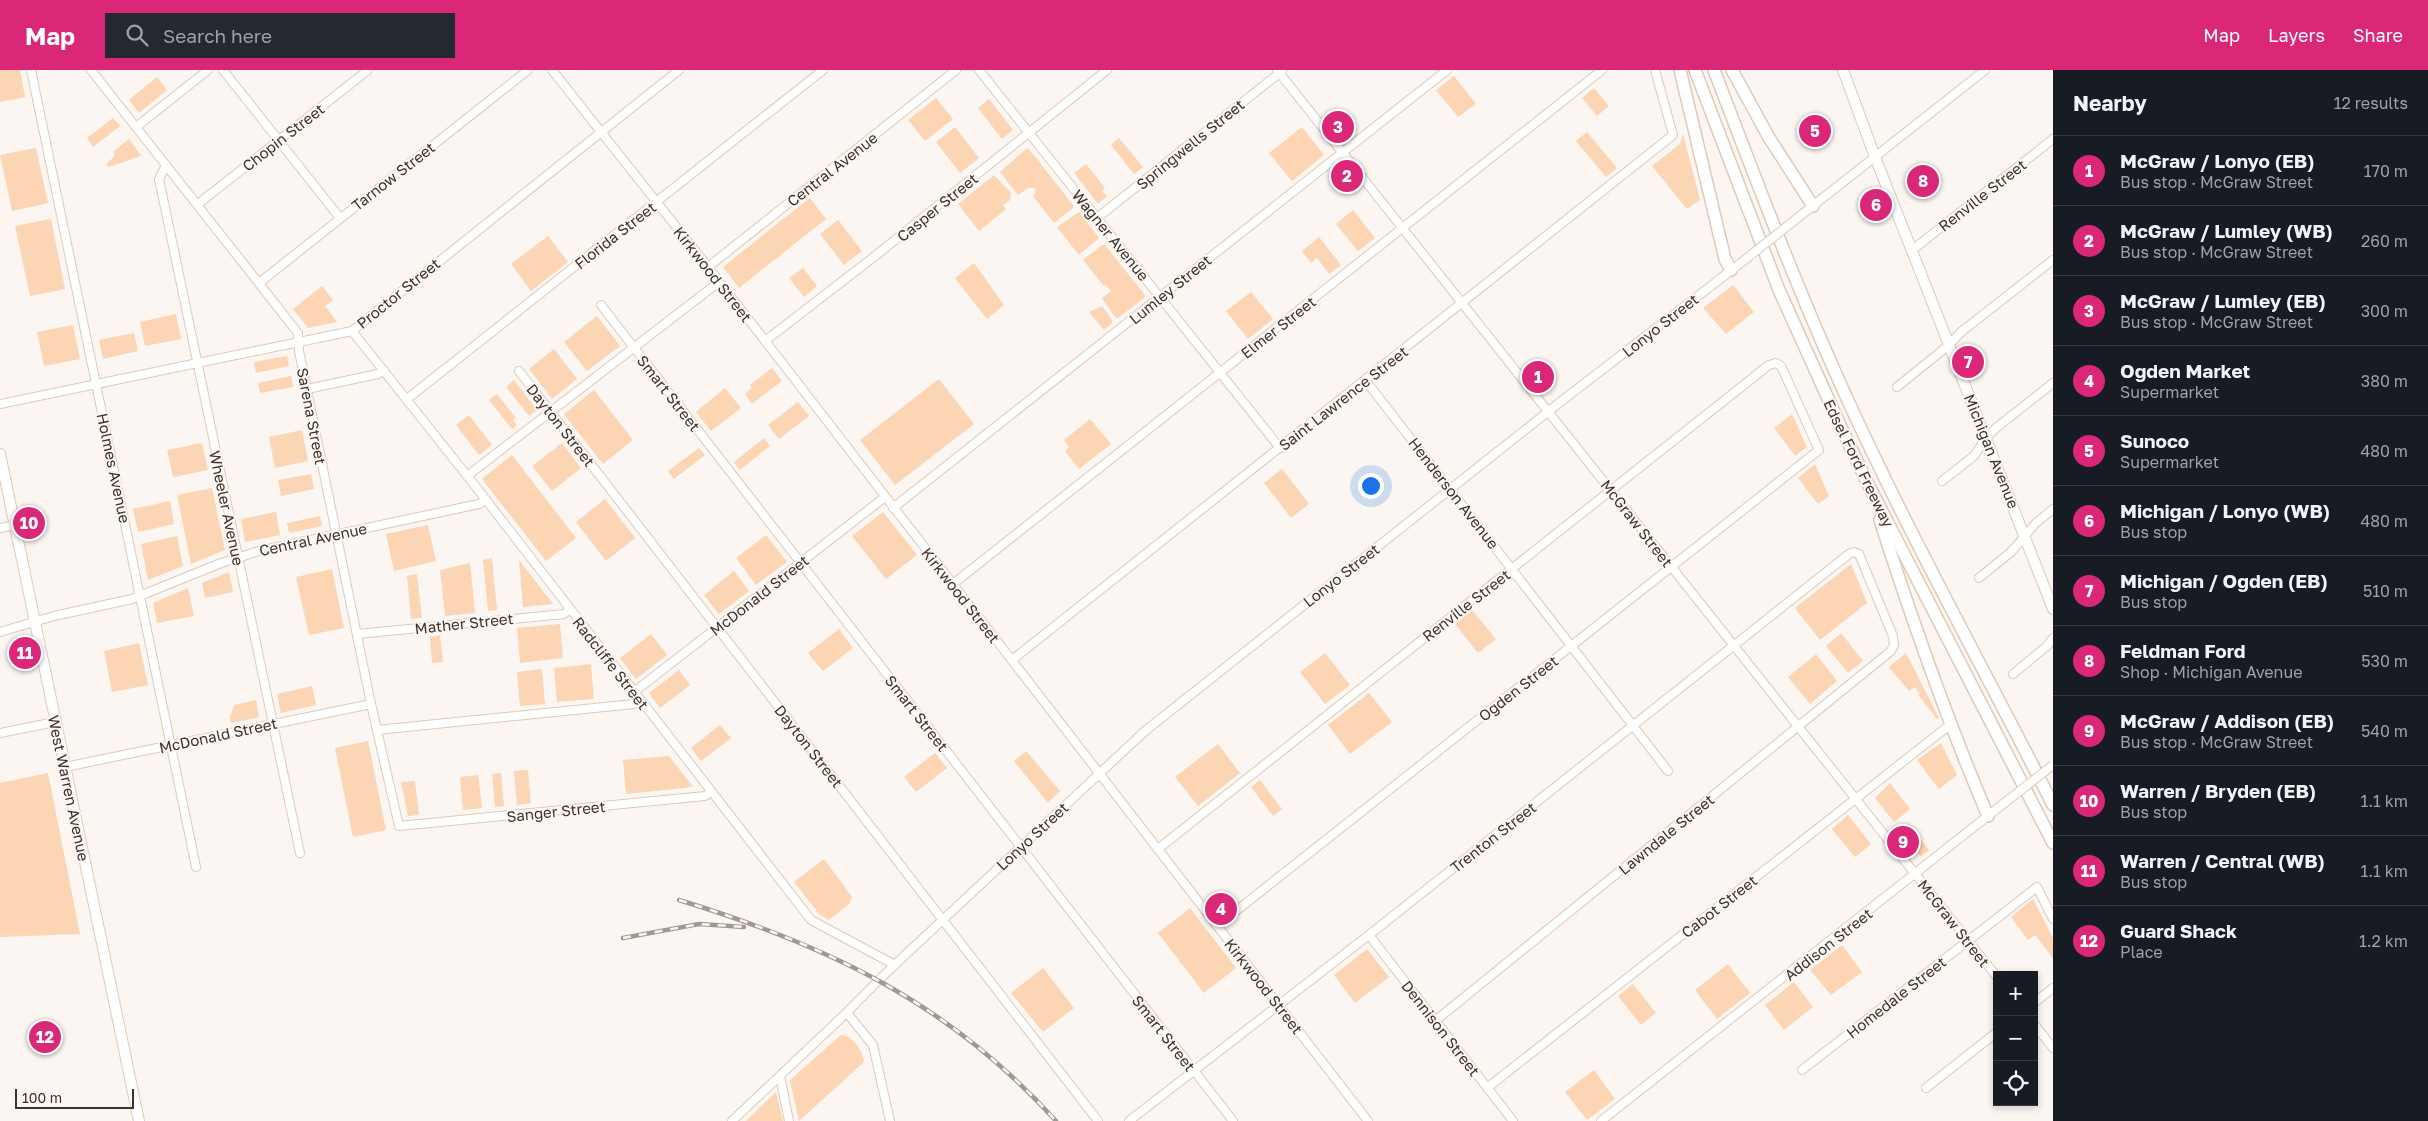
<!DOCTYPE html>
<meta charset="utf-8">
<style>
:root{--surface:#171b24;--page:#242831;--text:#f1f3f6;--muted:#9ea1a6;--line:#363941;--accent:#db2777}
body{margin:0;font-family:"Golos Text",sans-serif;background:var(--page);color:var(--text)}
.controls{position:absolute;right:15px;bottom:15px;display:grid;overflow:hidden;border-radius:0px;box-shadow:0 2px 8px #0003}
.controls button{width:45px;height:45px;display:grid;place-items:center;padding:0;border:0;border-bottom:1px solid var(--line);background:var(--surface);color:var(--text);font:25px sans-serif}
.scale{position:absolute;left:15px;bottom:12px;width:119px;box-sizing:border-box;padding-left:5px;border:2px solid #3c332b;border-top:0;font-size:14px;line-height:18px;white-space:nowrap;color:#3c332b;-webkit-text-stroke:4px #fbf6f2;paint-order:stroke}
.you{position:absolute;left:1370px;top:415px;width:18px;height:18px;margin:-12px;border:4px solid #fff;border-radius:50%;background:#1a73e8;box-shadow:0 0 0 8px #1a73e833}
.badge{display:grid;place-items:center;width:32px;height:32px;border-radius:50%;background:var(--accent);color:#fff;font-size:16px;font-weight:700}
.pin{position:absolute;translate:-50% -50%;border:2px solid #fff;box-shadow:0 1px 5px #0006}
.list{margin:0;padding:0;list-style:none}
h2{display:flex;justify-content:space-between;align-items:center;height:65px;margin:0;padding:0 20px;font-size:21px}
h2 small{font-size:16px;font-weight:400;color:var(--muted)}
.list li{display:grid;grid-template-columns:32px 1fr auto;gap:15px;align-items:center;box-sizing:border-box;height:70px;padding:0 20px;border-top:1px solid var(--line)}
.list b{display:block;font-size:19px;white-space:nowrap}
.list p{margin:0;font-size:16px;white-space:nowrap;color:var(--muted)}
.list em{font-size:16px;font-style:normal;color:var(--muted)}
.icon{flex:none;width:28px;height:28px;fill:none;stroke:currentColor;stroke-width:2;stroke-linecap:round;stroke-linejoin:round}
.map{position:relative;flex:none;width:2053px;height:1051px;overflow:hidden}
header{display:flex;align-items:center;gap:30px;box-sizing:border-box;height:70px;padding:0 25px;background:var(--accent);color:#fff}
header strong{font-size:24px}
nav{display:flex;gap:28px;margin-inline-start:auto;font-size:18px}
.search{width:350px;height:45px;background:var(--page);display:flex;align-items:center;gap:12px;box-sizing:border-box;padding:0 18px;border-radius:0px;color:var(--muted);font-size:19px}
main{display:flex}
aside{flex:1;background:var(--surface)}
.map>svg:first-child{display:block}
.green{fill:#fcd5b4}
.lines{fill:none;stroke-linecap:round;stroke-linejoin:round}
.minor-casing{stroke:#e0c9b5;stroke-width:10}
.major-casing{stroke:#e0c9b5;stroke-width:12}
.highway-casing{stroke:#e0c9b5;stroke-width:14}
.minor{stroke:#fff;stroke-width:8}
.major{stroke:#fff;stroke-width:10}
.highway{stroke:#fff;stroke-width:11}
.rail-casing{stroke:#a09993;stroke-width:4.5}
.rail{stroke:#fbf6f2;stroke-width:2.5;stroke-dasharray:8;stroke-linecap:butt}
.minor-bridge-casing{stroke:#e0c9b5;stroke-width:10;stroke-linecap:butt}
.minor-bridge{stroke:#fff;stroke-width:8}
.labels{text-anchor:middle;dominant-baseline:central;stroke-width:4;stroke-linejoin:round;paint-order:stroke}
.street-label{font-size:15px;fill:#3c332b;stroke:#fbf6f2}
</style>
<header>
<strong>Map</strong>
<div class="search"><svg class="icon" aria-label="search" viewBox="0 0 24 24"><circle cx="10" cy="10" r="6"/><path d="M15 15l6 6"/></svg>Search here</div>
<nav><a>Map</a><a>Layers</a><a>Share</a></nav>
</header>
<main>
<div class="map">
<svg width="2053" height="1051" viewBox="0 0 2053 1051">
<rect width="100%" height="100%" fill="#fbf6f2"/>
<g class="green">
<path d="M0,0H20L25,27L0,32Z"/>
<path d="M1454,6L1476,34L1458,47L1436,20Z"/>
<path d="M157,7L167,20L139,43L129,30Z"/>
<path d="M1594,18L1609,36L1597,46L1582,28Z"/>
<path d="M936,28L953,49L925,71L908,50Z"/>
<path d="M989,29L1013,60L1002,69L978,38Z"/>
<path d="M113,48L120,56L93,77L87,68Z"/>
<path d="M955,57L979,88L960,103L936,72Z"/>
<path d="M1302,57L1324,85L1292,111L1269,83Z"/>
<path d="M1587,62L1617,98L1606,107L1576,71Z"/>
<path d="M1683,64L1700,130L1687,139L1652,96L1680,74Z"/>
<path d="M1119,68L1143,97L1134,104L1111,75Z"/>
<path d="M129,69L141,86L109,97L106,94L114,87V81Z"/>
<path d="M36,78L48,133L12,141L0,85Z"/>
<path d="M1026,79H1029L1073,135V138L1054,153L1033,126L1036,121L1034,118H1028L1018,125L1000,102Z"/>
<path d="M1086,94L1105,118L1102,121L1107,126L1098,134L1074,103Z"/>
<path d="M994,105L1011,123L1010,130L1003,135L1006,139L979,161L958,134Z"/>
<path d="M810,128L826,149L739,218L723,197Z"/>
<path d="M1353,140L1375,168L1358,181L1336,154Z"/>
<path d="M1079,142L1099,168L1079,185L1057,157Z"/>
<path d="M51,149L65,219L30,226L15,156Z"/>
<path d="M838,150L862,181L844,195L820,164Z"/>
<path d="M548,166L568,192L531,221L511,194Z"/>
<path d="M1319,167L1341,195L1329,204L1317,188L1311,193L1302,181Z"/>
<path d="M1102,175H1105L1145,225L1144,228L1118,248L1115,247L1102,228L1111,221L1106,215L1104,216L1083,190Z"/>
<path d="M974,193L1004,235L987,249L955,208Z"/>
<path d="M803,198L817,216L804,227L789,208Z"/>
<path d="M1733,215L1754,242L1726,264L1703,238Z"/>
<path d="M322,216L333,230L325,236L337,252L308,258L293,239Z"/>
<path d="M1251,222L1273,249L1248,269L1226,241Z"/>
<path d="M1102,236L1112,250V253L1104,260L1089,242Z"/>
<path d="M176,244L181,269L145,276L140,252Z"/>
<path d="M597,246L620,276L587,301L564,272Z"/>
<path d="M73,255L80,289L44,296L37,262Z"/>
<path d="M134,263L138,281L103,289L99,270Z"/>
<path d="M554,279L577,309L552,329L529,299Z"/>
<path d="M287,286L289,296L256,303L254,292Z"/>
<path d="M772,298L782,311L752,334L745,324L752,318L750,315Z"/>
<path d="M291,306L293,317L260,323L258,313Z"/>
<path d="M939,309L974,354L895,415L860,370Z"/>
<path d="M514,310L537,340L529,346L506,317Z"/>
<path d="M725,318L741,338L711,361L696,342Z"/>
<path d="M594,320L633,370L603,394L564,344Z"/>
<path d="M497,324L516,348L513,350L517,355L512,359L489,330Z"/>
<path d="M798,332L809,346L779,369L768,355Z"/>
<path d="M1792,344L1807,377L1795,386L1774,358Z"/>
<path d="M469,345L492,375L479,385L456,355Z"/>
<path d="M1090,349L1111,374L1079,399L1065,381L1069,377L1064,370Z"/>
<path d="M302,360L308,391L275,398L269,367Z"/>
<path d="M764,368L770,376L740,400L734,392Z"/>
<path d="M202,373L208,400L173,407L167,380Z"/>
<path d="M562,373L581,398L552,421L532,396Z"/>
<path d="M699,378L705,385L674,409L668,401Z"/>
<path d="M512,385L576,468L546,491L482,409Z"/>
<path d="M1815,394L1829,426L1818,434L1798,408Z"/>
<path d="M1282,399L1309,434L1291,448L1264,413Z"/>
<path d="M311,404L314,419L281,426L278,410Z"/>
<path d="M212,418L225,480L191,494L177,425Z"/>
<path d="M605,429L635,468L606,491L576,452Z"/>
<path d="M170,431L174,454L138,462L133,439Z"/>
<path d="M276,442L280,465L245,472L241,449Z"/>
<path d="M883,442L917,485L886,509L852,466Z"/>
<path d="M320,446L322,456L289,463L287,453Z"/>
<path d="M428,455L436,491L394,501L386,464Z"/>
<path d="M766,465L787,492L756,515L736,488Z"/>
<path d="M177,466L183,496L148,510L141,474Z"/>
<path d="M492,488L497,540L488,541L483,490Z"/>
<path d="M519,490L553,534L523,537Z"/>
<path d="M470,493L475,543L445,546L440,500Z"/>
<path d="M1851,494L1867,533L1820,570L1795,538Z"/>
<path d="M332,499L344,558L309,565L296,507Z"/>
<path d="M734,501L749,521L719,544L704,525Z"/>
<path d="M229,502L233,522L205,528L202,513Z"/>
<path d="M417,504L422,548L411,549L407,506Z"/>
<path d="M188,518L194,546L157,553L153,533Z"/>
<path d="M1472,540L1496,569L1478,583L1455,554Z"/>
<path d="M560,554L563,588L520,593L517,558Z"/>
<path d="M839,559L853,578L823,601L808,583Z"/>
<path d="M1841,563L1863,591L1848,603L1826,576Z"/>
<path d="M651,564L667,585L636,609L620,588Z"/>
<path d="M440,565L443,592L432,593L430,567Z"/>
<path d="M139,573L148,615L112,622L104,581Z"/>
<path d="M1325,583L1350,615L1325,634L1300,602Z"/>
<path d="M1906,583L1939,648L1937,649L1918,625L1920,624L1915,617L1909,621L1889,597Z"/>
<path d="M1816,584L1837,611L1810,634L1788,607Z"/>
<path d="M591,594L594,629L557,632L554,598Z"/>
<path d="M542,599L545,634L520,636L517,602Z"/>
<path d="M679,600L690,615L660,638L649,623Z"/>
<path d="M312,616L316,635L281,643L277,624Z"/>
<path d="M1369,623L1392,652L1350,684L1328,655Z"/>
<path d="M256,630L259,647L231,653L230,647L234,635Z"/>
<path d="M720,655L731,668L701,691L691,678Z"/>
<path d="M368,671L386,760L353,767L335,678Z"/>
<path d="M1941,673L1957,705L1939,719L1917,690Z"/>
<path d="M1218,674L1240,703L1198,736L1175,707Z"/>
<path d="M1026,681L1060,721L1048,733L1014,691Z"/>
<path d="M935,683L947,698L916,722L904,707Z"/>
<path d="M669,686L693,717L626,724L623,690Z"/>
<path d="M528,700L531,733L517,735L514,701Z"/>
<path d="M48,703L80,864L0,867V713Z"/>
<path d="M501,703L504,736L495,737L492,704Z"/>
<path d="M478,705L482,738L463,740L460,707Z"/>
<path d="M1260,710L1282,739L1273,746L1251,717Z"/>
<path d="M415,711L419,745L408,746L401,712Z"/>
<path d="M1890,713L1910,739L1894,752L1875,728Z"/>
<path d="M1848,745L1871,774L1855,787L1832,759Z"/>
<path d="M1908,753L1929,780L1921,787L1899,759Z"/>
<path d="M824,789L852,827L850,833L829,850L819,844L794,812Z"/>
<path d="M2033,829L2053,868V888L2035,865L2028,870L2011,847Z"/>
<path d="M1190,838L1236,898L1204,923L1158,863Z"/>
<path d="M1842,875L1862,902L1831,925L1810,900Z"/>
<path d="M1367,879L1389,907L1355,933L1334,905Z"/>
<path d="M1728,894L1750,923L1717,949L1695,920Z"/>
<path d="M1043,898L1074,938L1043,962L1011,923Z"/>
<path d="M1794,912L1813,937L1784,960L1765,935Z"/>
<path d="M1633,914L1656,943L1641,955L1618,926Z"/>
<path d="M841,965C854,966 862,981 864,992L799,1051L790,1010Z"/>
<path d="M1594,1000L1615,1029L1587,1050L1565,1022Z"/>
<path d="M776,1022L783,1051H746Z"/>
</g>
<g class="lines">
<defs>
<g id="minor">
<path d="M31,0L196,797"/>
<path d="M91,0L298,263L299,281L371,634L399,756L705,726L711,722"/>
<path d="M223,0L340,148"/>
<path d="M552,0L708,197L1368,1051"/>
<path d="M979,0L1280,378"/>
<path d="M1277,0L1997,907"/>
<path d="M136,57L208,0"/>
<path d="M166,95L159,109L300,783"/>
<path d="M198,134L368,0"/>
<path d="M1800,146L1985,0"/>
<path d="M1097,148L1282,1"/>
<path d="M1911,181L2053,69"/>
<path d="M708,197L956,0"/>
<path d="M259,213L528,0"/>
<path d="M601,235L1233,1051"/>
<path d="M352,261L476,417L811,850L895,895"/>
<path d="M765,271L875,186L1107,0"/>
<path d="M519,301L1098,1051"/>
<path d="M1366,311L1668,701"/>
<path d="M1897,317L1949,275L1961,262L2053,190"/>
<path d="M307,319L378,304L384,300"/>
<path d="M407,329L823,0"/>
<path d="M0,334L352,261L679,0"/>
<path d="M467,406L719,212"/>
<path d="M1942,411L1974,386L1986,368L1996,358L2053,313"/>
<path d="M893,438L1447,0"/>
<path d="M0,458L15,455"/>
<path d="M1979,508L2011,482L2036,453L2053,439"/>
<path d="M953,514L1602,0"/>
<path d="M0,562L54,546L132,529L221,493L259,481L479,434L486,430"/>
<path d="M357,564L564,544L570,539"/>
<path d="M1012,590L1673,65L1655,0"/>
<path d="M2013,604L2047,576L2053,568"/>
<path d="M634,622L885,427"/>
<path d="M377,660L634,634L640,630"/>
<path d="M0,663L55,652"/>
<path d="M65,697L371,634"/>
<path d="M1158,779L1769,295L1776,293L1781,296L1819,380L1217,856"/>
<path d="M1369,865L1513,1051"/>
<path d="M2034,933L2053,918"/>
<path d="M847,943L873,975L890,1051"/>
<path d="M2034,954L2053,978"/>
<path d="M1802,1000L2037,817L2053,849"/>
<path d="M780,1006L789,1051"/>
<path d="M1487,1018L1951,654"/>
<path d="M1926,1018L1997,962"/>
<path d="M732,1051L842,947L888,901L1145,661L1559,333L1742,192"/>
<path d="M1129,1051L1369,865L1849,484L1854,482L1859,484L1893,566L1894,575L1891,581L1435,951"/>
<path d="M1601,1051L2003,734"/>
</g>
<g id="major">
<path d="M1843,0L1875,87L2053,539"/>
<path d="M0,384L139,1051"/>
</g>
<g id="highway">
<path d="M1680,0L1725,189L1731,200"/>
<path d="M1695,0L1779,220L1840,355L1870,418L2053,773"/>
<path d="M1714,0C1752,99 1789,198 1832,295C1898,445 1979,589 2053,735"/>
<path d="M1732,0L1768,66L1813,136"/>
<path d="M1880,450C1912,550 1947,650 1988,746"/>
</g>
</defs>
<use href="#minor" class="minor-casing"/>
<use href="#major" class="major-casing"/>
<use href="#highway" class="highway-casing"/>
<use href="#minor" class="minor"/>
<use href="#major" class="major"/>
<use href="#highway" class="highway"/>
<defs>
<g id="rail">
<path d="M679,830C829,876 949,933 1056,1051"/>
<path d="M623,868L699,854L744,857"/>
</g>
</defs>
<use href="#rail" class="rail-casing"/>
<use href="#rail" class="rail"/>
<defs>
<g id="minor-bridge">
<path d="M1742,192L1800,146"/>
<path d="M2003,734L2053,695"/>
</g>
</defs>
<use href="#minor-bridge" class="minor-bridge-casing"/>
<use href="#minor-bridge" class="minor-bridge"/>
</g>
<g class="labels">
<g class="street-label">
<text transform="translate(283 67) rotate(-38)">Chopin Street</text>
<text transform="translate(1190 74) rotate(-39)">Springwells Street</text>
<text transform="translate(832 99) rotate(-38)">Central Avenue</text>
<text transform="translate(393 106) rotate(-38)">Tarnow Street</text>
<text transform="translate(1982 125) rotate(-38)">Renville Street</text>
<text transform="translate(937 137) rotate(-39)">Casper Street</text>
<text transform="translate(615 165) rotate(-38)">Florida Street</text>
<text transform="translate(1111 165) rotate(51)">Wagner Avenue</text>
<text transform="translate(713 204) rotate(52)">Kirkwood Street</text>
<text transform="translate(1170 219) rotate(-39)">Lumley Street</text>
<text transform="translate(398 223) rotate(-39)">Proctor Street</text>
<text transform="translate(1660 255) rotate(-38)">Lonyo Street</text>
<text transform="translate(1278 257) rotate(-38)">Elmer Street</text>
<text transform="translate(669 323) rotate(52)">Smart Street</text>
<text transform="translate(1343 328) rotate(-38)">Saint Lawrence Street</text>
<text transform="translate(312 346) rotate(79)">Sarena Street</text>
<text transform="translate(561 355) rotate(52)">Dayton Street</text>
<text transform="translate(1992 381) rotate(68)">Michigan Avenue</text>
<text transform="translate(1859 393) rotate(64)">Edsel Ford Freeway</text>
<text transform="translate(114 398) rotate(78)">Holmes Avenue</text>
<text transform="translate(1454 423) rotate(52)">Henderson Avenue</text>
<text transform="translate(227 438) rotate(78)">Wheeler Avenue</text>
<text transform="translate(1637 453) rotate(52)">McGraw Street</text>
<text transform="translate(313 469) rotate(-12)">Central Avenue</text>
<text transform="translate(1341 505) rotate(-38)">Lonyo Street</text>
<text transform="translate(759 525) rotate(-38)">McDonald Street</text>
<text transform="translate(961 525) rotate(52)">Kirkwood Street</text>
<text transform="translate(1466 535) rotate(-38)">Renville Street</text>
<text transform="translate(464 553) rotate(-6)">Mather Street</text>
<text transform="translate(611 593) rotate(52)">Radcliffe Street</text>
<text transform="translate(1518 618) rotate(-38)">Ogden Street</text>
<text transform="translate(917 643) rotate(52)">Smart Street</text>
<text transform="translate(218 665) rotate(-12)">McDonald Street</text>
<text transform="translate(809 676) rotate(52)">Dayton Street</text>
<text transform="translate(69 718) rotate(78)">West Warren Avenue</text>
<text transform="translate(556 741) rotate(-6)">Sanger Street</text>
<text transform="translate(1666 764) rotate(-39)">Lawndale Street</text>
<text transform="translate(1032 766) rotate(-43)">Lonyo Street</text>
<text transform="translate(1493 767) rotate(-38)">Trenton Street</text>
<text transform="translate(1719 836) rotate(-38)">Cabot Street</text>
<text transform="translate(1954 853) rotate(52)">McGraw Street</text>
<text transform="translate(1828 874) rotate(-38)">Addison Street</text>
<text transform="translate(1264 916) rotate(52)">Kirkwood Street</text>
<text transform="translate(1896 927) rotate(-38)">Homedale Street</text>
<text transform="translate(1441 958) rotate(52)">Dennison Street</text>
<text transform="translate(1164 963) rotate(52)">Smart Street</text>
</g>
</g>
</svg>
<div class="controls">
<button>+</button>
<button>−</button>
<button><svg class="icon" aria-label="locate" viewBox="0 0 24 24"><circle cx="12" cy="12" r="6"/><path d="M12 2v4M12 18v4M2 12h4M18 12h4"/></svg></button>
</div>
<div class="scale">100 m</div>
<div class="you"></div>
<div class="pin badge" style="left:1538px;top:307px">1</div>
<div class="pin badge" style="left:1347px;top:106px">2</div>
<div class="pin badge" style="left:1338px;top:57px">3</div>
<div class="pin badge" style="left:1221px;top:839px">4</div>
<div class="pin badge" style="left:1815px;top:61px">5</div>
<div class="pin badge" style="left:1876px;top:135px">6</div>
<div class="pin badge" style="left:1968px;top:292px">7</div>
<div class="pin badge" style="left:1923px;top:111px">8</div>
<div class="pin badge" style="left:1903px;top:772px">9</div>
<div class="pin badge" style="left:29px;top:453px">10</div>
<div class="pin badge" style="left:25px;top:583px">11</div>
<div class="pin badge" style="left:45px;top:967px">12</div>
</div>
<aside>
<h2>Nearby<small>12 results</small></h2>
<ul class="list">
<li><span class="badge">1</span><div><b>McGraw / Lonyo (EB)</b><p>Bus stop · McGraw Street</p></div><em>170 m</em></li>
<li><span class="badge">2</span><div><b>McGraw / Lumley (WB)</b><p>Bus stop · McGraw Street</p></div><em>260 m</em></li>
<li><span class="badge">3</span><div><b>McGraw / Lumley (EB)</b><p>Bus stop · McGraw Street</p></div><em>300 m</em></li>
<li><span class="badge">4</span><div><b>Ogden Market</b><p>Supermarket</p></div><em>380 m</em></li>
<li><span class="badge">5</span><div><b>Sunoco</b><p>Supermarket</p></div><em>480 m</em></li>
<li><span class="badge">6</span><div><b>Michigan / Lonyo (WB)</b><p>Bus stop</p></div><em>480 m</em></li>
<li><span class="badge">7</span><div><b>Michigan / Ogden (EB)</b><p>Bus stop</p></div><em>510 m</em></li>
<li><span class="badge">8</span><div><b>Feldman Ford</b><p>Shop · Michigan Avenue</p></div><em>530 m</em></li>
<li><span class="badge">9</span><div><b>McGraw / Addison (EB)</b><p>Bus stop · McGraw Street</p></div><em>540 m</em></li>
<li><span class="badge">10</span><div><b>Warren / Bryden (EB)</b><p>Bus stop</p></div><em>1.1 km</em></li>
<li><span class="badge">11</span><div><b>Warren / Central (WB)</b><p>Bus stop</p></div><em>1.1 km</em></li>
<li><span class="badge">12</span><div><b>Guard Shack</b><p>Place</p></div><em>1.2 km</em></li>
</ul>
</aside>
</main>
